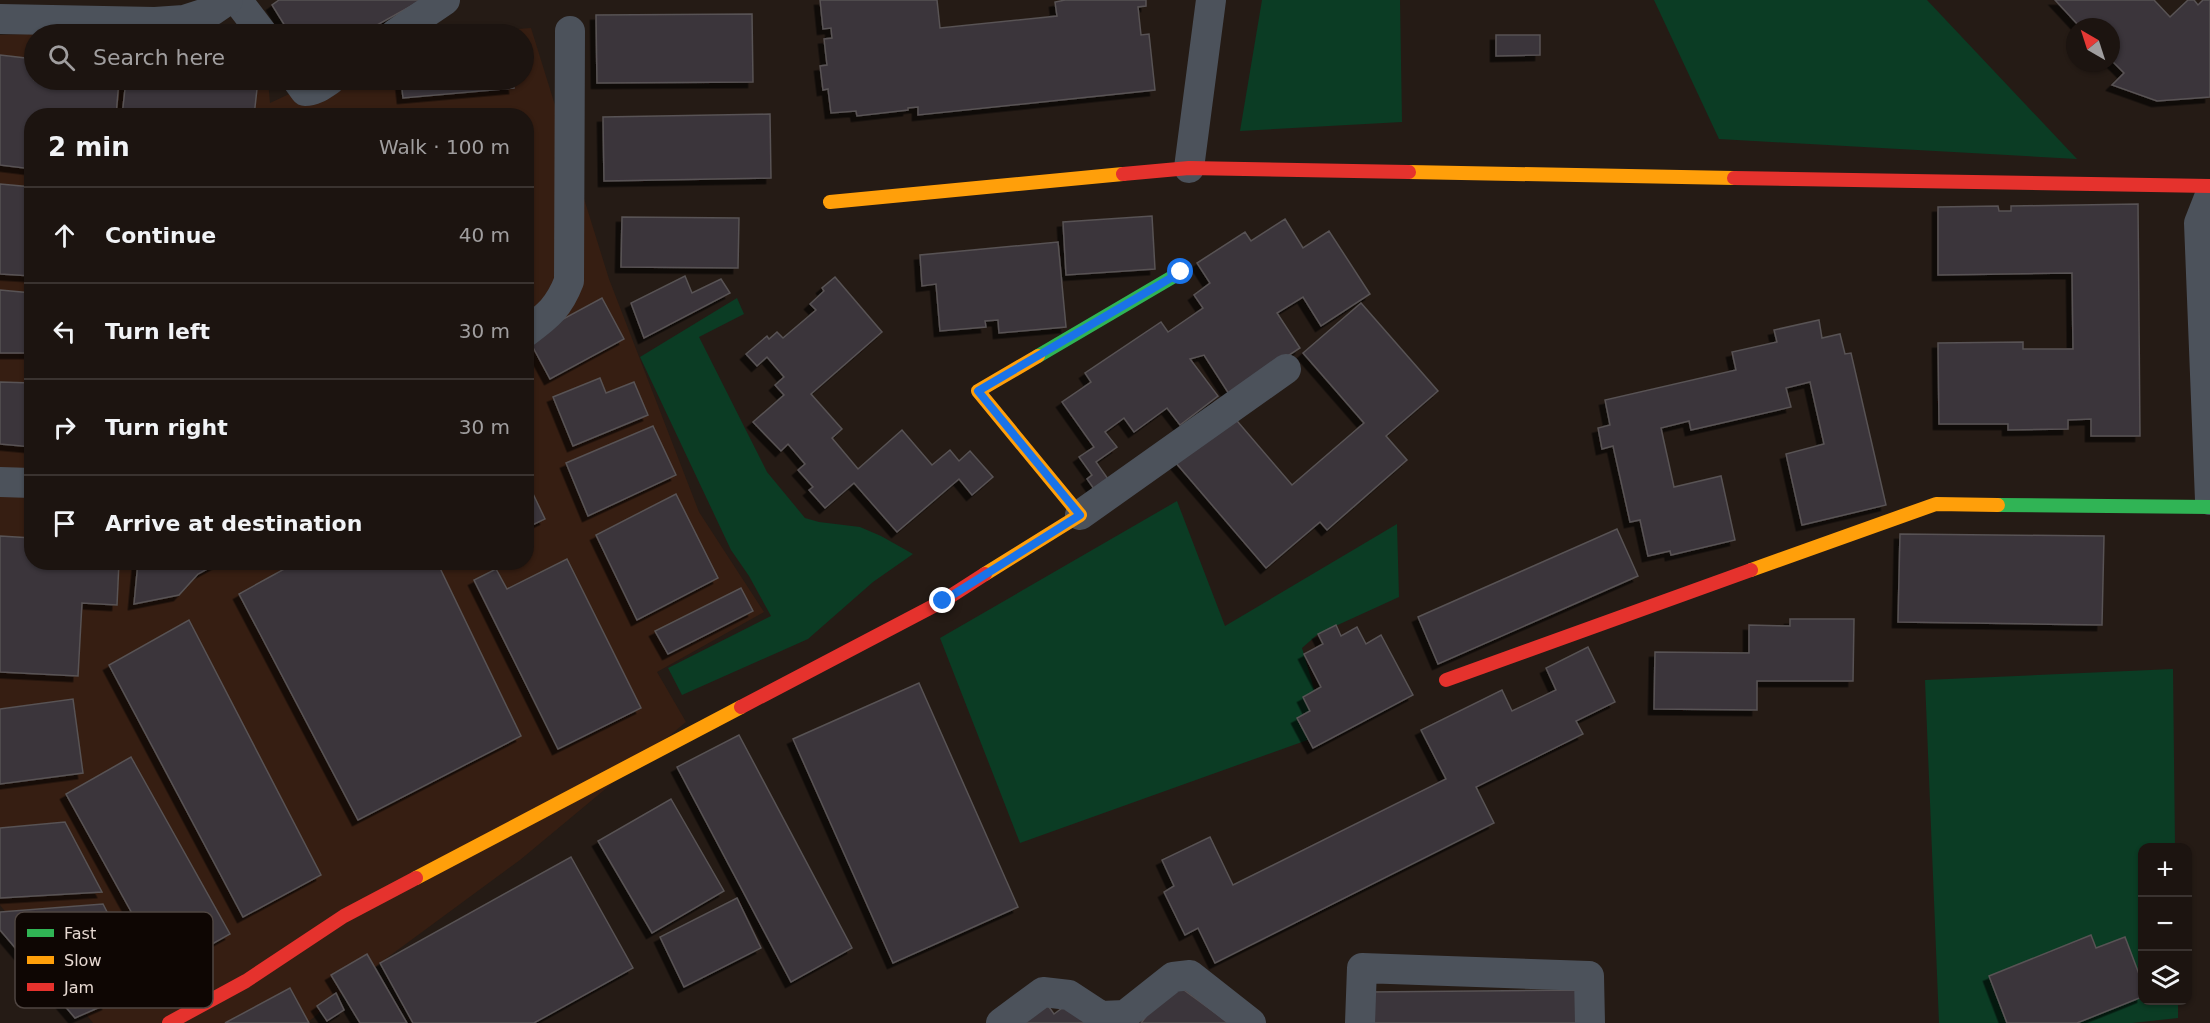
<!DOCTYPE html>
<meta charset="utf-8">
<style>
:root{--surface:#1c1410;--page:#29211e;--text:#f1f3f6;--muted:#a09e9f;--line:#3a3330}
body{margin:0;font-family:"DejaVu Sans",sans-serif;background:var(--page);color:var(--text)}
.controls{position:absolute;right:18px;bottom:18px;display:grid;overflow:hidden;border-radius:12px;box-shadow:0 2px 4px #0004}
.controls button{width:54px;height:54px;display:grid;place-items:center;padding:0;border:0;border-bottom:2px solid var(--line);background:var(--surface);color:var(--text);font:30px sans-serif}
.compass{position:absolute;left:2066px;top:18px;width:54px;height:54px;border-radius:50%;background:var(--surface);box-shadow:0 2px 4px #0004;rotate:321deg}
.stop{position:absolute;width:18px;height:18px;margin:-14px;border:4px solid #1a73e8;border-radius:50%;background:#fff}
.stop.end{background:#1a73e8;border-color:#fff;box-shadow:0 2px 6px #0008}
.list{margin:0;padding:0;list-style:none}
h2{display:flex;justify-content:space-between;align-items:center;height:78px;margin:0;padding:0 24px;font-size:26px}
h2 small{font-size:20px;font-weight:400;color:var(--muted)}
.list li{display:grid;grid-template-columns:39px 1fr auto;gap:18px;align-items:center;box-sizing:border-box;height:96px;padding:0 24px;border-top:2px solid var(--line)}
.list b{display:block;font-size:22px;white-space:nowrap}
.list em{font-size:20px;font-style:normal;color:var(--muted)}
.icon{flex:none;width:33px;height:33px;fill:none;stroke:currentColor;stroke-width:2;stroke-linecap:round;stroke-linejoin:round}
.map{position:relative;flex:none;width:2210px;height:1023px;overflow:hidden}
.search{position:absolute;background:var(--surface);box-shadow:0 2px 4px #0004;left:24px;top:24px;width:510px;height:66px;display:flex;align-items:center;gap:15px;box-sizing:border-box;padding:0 21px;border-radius:33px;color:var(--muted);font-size:22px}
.panel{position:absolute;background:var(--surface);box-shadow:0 2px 4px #0004;left:24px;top:108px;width:510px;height:462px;border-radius:24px}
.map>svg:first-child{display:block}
.built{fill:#361e12;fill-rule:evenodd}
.green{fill:#0b3c24}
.building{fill:#3b343b;stroke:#585354;stroke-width:1.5;filter:url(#shadow)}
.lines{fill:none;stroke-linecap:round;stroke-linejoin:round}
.street{stroke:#4c525b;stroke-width:30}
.fast{stroke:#30b455;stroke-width:14}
.slow{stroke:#ff9f0a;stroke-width:14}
.jam{stroke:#e5322d;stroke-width:14}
.route{stroke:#1a73e8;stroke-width:8}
.key{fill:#0e0603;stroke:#4f4541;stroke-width:1.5}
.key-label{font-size:16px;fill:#e7d9d2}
</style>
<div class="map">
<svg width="2210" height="1023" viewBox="0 0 2210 1023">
<defs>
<filter id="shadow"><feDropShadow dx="-5.5" dy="5.5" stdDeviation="0" flood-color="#0009"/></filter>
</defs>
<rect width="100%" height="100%" fill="#251b15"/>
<path class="built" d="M265,26V34H34V80H268L270,103L319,80H524V34H457L531,28L609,279L699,512L764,612L657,672L686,722L520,860L380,963L307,1023H93L0,905V35ZM32,116H526V562H32Z"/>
<g class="green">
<path d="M1262,0H1400L1402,122L1240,131Z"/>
<path d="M1654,0H1927L2077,159L1719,139Z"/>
<path d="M737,298L744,314L699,337L767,472L805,518L819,522L860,527L881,536L913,554L873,582L808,639L682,695L668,668L771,616L749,576L731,550L640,357Z"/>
<path d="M1177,501L1225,626L1397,524L1399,597L1318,634L1302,648L1327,733L1020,843L940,638Z"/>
<path d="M2173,669L2175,847L2142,848V1000L2178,1001V1018L2132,1023H1939L1925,680Z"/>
</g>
<g class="building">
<path d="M279,0H422L361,34H290L272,5Z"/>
<path d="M820,0H937L940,28L1057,16L1055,2L1065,0H1146V6L1138,7L1141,35L1149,34L1155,90L918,115V107L908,108V110L857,116L856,111L831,113L828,89L823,90L820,66L827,65L824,39L832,38L831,28L823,29Z"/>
<path d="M2055,0H2154L2170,17L2188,0H2194L2198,5L2203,0H2210V97L2157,101L2112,85L2124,73L2111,60V27H2080Z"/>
<path d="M752,14L753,82L597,83L596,15Z"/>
<path d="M1496,35H1540V55L1496,56Z"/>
<path d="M0,55L34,59V80H119L116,116H32V169L0,165Z"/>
<path d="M126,80H258L254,116H122Z"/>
<path d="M401,80H513L514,88L403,98Z"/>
<path d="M770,114L771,178L604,181L603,117Z"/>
<path d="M0,184L32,187V276L0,274Z"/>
<path d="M2138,204L2140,436H2091V419L2068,420V429L2008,430V424H1939L1938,343L2023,342V349H2073L2072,273L1938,275V207L1998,206L1999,211H2011V206Z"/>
<path d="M1152,216L1155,269L1066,275L1063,222Z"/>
<path d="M622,217L739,218L738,268L621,267Z"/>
<path d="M1285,219L1303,248L1329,231L1370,294L1321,326L1303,297L1277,313L1300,348L1229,394L1204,355L1190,359L1218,396L1180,425L1167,408L1134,432L1124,418L1105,432L1117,447L1096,462L1108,479L1094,489L1087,479L1092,475L1079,457L1094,447L1062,402L1091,382L1085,373L1161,322L1168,332L1203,308L1194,295L1210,283L1197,263L1245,232L1251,241Z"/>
<path d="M1058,242L1066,327L999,333L998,320L985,321L986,327L940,331L936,284L922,286L920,255Z"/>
<path d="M685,276L692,293L721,279L730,293L644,338L631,303Z"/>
<path d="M835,277L882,332L811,394L842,429L832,438L858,469L902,430L932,465L950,450L959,461L970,451L993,477L972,495L959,479L897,532L854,483L825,508L809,490L813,487L798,470L805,464L788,444L781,451L753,422L784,395L775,385L784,377L767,357L757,366L746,354L767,336L769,339L777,332L783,338L816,310L810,304L824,291L822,288Z"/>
<path d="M0,290L32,293V353H0Z"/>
<path d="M602,298L624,339L550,379L528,338Z"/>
<path d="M1361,303L1438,391L1386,436L1407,460L1327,530L1320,522L1266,568L1176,463L1232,415L1292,485L1364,423L1303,353Z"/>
<path d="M1819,320L1822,338L1840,334L1845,354L1851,353L1886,505L1802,525L1786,454L1824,444L1810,382L1786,388L1791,407L1691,430L1689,421L1661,428L1674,487L1721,476L1735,540L1671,555L1670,551L1648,556L1640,520L1630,522L1613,446L1602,449L1598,428L1610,425L1605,400L1736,370L1732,352L1777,342L1774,330Z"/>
<path d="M600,378L606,393L634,382L648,415L573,446L553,397Z"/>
<path d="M0,382L32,383V447L0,444Z"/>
<path d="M653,426L676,475L588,516L566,463Z"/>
<path d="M526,479L545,519L526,528Z"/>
<path d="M676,494L718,578L637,620L596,535Z"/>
<path d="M1617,529L1638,576L1438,664L1418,617Z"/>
<path d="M1900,534L2104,536L2102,625L1898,622Z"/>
<path d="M0,536L32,538V562H119L117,605L82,603L78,676L0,672Z"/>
<path d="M567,559L641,708L558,749L474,580L496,569L507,589Z"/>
<path d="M138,562H220L198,574L179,595L134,604Z"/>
<path d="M297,562H437L521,736L358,820L239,594Z"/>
<path d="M741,588L753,611L668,654L655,631Z"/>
<path d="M1790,619H1854L1853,681H1757V710L1654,709L1655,652L1749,653V625L1790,626Z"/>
<path d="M189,620L321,875L243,917L109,665Z"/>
<path d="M1336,625L1341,636L1357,627L1366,644L1381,635L1413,695L1313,748L1297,718L1310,711L1303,697L1321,687L1304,654L1323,644L1318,634Z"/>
<path d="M1588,647L1615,702L1576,721L1583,734L1476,787L1494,823L1215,963L1198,928L1185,935L1164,892L1174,886L1162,860L1210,837L1233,885L1446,779L1421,730L1502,690L1512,711L1556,690L1546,668Z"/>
<path d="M919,683L1018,907L893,963L793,739Z"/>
<path d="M73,699L83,773L0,784V709Z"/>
<path d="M739,735L852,948L791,982L677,767Z"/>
<path d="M131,757L230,934L164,971L66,794Z"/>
<path d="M671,799L724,891L652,933L598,841Z"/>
<path d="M65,822L102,892L0,898V828Z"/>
<path d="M571,857L633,968L534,1023H413L380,963Z"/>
<path d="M737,898L761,948L684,987L660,937Z"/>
<path d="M103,904L122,941L94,949L107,1004L75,1018L0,930V912Z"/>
<path d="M2091,935L2096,948L2125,937L2142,982V997L2077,1023H2007L1989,976Z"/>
<path d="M367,954L407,1023H360L331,975Z"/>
<path d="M1173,982L1225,1020L1246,1023H1141Z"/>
<path d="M290,988L309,1023H225Z"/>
<path d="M1585,990V1023H1366V992Z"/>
<path d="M336,993L344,1010L327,1021L317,1006Z"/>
<path d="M1044,1000L1054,1014L1069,1003L1085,1023H1015Z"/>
</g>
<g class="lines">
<g class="street">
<path d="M237,0L263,34"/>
<path d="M0,19L155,22L184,20L212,11L228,0"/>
<path d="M395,34L445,0"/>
<path d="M297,80L305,91C315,91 322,85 330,80"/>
<path d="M1189,168L1211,0"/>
<path d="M2210,195L2199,223L2210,500"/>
<path d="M526,332C548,316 559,307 569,281L570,31"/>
<path d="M0,482L32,483"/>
<path d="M1080,515L1286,369"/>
<path d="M1001,1023L1043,992L1069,995L1101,1016L1125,1015L1173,977L1190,975L1251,1023"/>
<path d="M1360,1023L1362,968L1589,976L1590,1023"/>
</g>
<g class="fast">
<path d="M1038,356L1181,272"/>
<path d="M1998,505L2210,507"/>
</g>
<g class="slow">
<path d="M1409,172L1734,178"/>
<path d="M830,202L1123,174"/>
<path d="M1751,570L1936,504L1998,505"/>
<path d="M985,574L1080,515L978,391L1038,356"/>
<path d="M416,878L741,707"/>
</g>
<g class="jam">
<path d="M1123,174L1189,168L1409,172"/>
<path d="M1734,178L2210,186"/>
<path d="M1446,680L1751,570"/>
<path d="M741,707L943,601L985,574"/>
<path d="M169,1023L246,981L344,916L416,878"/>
</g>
</g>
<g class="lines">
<path class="route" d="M943,601L1080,515L978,391L1181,272"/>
</g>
<rect x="15" y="912" width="198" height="96" rx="9" class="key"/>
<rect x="27" y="929" width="27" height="8" fill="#30b455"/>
<rect x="27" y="956" width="27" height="8" fill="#ff9f0a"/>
<rect x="27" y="983" width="27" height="8" fill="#e5322d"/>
<g class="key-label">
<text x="64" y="939">Fast</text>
<text x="64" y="966">Slow</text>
<text x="64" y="993">Jam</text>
</g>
</svg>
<div class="controls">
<button>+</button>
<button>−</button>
<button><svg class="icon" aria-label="layers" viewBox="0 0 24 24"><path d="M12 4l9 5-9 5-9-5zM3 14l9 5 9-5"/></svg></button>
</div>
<svg class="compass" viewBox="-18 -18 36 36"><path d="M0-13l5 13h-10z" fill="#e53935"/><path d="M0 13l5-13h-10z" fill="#a09e9f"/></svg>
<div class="stop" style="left:1181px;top:272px"></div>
<div class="stop end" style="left:943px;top:601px"></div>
<div class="search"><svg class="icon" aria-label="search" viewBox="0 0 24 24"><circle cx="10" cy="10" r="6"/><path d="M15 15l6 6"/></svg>Search here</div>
<section class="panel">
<h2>2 min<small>Walk · 100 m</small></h2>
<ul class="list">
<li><svg class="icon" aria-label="ahead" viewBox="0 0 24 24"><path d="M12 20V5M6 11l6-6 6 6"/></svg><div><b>Continue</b></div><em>40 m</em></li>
<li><svg class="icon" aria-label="left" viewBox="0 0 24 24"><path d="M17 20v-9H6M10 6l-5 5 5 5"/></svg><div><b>Turn left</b></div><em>30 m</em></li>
<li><svg class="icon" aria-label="right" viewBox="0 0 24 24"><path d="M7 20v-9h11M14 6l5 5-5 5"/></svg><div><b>Turn right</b></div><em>30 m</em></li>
<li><svg class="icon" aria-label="arrive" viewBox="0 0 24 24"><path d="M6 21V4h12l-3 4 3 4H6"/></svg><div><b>Arrive at destination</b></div></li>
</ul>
</section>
</div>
